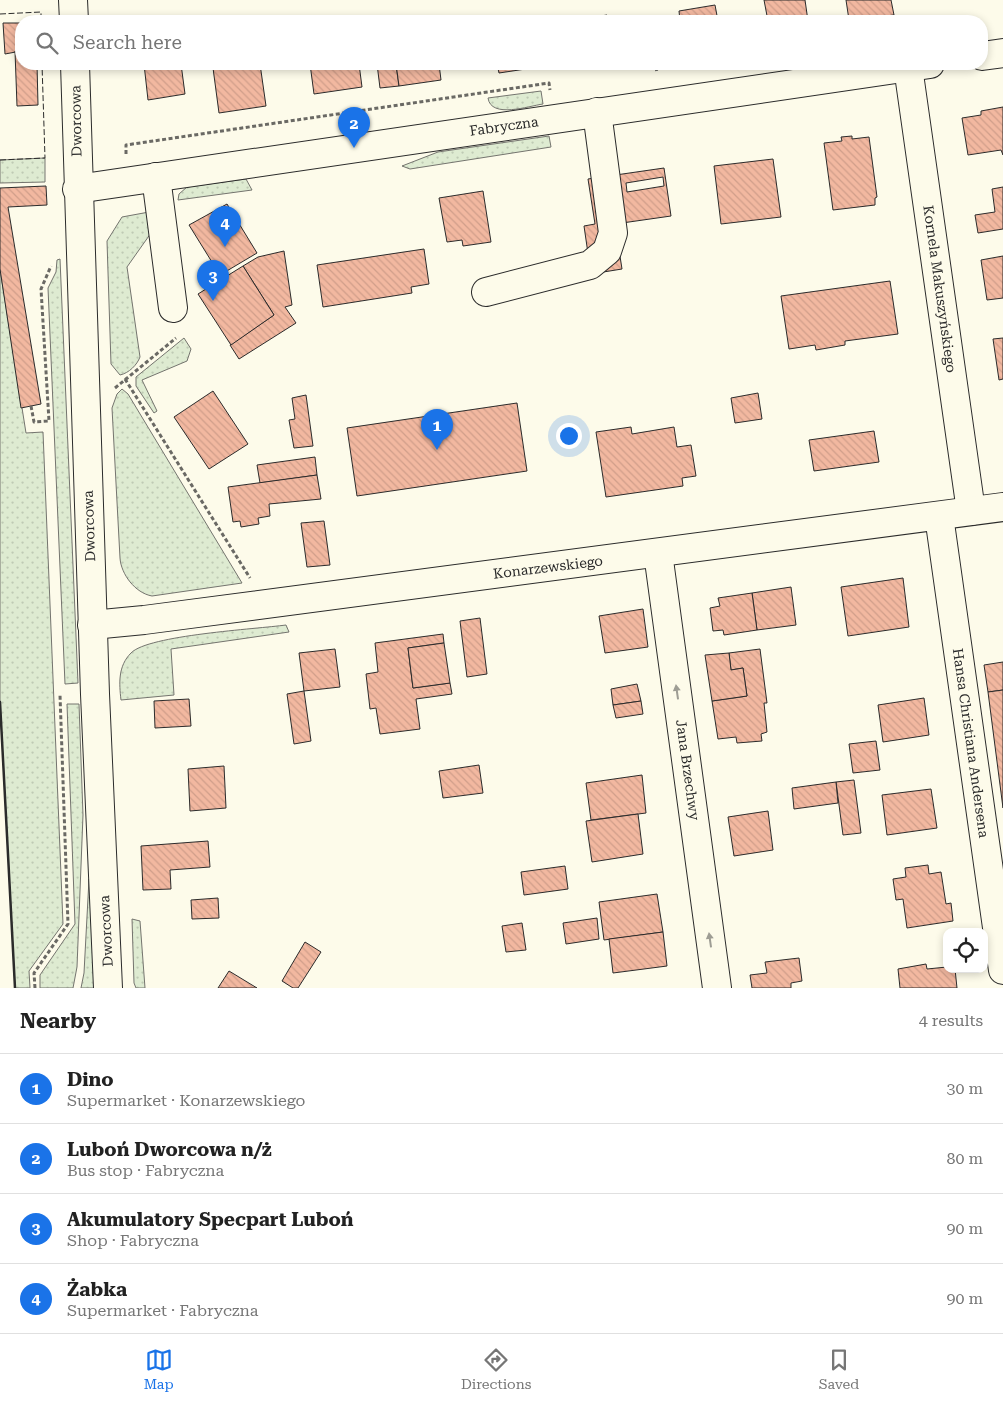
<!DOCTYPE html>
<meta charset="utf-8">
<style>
:root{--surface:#fff;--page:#f6f6f6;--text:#222;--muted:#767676;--line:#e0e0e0;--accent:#1a73e8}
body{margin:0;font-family:"Roboto Serif",serif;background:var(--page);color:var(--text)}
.controls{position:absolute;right:15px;bottom:15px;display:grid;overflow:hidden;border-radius:10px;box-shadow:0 2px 8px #0003}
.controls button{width:45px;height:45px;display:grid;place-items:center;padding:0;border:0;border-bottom:1px solid var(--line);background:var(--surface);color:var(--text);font:25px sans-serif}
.you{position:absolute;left:568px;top:435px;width:18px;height:18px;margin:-12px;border:4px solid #fff;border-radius:50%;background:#1a73e8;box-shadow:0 0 0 8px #1a73e833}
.badge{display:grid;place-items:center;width:32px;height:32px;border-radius:50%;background:var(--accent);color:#fff;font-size:16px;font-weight:700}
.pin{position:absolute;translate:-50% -41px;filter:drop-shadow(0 1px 2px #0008)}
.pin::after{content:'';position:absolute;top:26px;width:18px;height:15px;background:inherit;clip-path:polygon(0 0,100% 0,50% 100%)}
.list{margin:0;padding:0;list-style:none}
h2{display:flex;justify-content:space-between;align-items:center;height:65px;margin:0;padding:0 20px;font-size:21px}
h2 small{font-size:16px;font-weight:400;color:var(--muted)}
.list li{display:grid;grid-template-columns:32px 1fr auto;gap:15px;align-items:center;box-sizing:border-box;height:70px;padding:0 20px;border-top:1px solid var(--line)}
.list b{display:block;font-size:19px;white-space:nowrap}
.list p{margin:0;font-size:16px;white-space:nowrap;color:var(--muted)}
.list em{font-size:16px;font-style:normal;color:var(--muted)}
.icon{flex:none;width:28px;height:28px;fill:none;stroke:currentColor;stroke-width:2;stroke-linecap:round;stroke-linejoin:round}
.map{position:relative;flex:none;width:1003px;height:988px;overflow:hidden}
.search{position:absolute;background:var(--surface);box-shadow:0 2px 8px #0003;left:15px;right:15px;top:15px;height:55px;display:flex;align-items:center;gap:12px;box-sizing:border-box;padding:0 18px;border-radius:20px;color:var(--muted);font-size:19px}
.sheet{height:345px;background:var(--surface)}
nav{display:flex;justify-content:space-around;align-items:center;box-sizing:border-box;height:70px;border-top:1px solid var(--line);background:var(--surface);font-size:14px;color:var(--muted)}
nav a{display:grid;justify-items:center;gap:2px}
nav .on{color:var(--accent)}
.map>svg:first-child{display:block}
.grass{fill:url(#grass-dots);stroke:#74746e}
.building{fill:url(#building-back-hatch);stroke:#2b2b2b;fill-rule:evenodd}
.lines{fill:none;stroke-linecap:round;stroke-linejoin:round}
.minor-casing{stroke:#2b2b2b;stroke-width:30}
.path{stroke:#6a6964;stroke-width:3;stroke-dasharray:4 2.5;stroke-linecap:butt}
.minor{stroke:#fdfbea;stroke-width:28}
.fence{stroke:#2b2b2b;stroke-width:1;stroke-dasharray:6 2.5;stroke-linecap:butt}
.wall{stroke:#2b2b2b;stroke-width:2.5}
.oneway{fill:#9e9d94}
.labels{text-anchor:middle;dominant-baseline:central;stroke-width:4;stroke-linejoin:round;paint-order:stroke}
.street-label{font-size:14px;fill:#2b2b2b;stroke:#fdfbea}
</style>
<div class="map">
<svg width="1003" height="988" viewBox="0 0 1003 988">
<defs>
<pattern id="grass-dots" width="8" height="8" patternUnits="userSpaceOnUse" patternTransform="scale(1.25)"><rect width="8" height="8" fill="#deebd1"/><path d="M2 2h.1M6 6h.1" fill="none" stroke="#bfcab4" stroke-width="1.8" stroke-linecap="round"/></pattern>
<pattern id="building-back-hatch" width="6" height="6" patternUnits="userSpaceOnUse" patternTransform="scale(1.25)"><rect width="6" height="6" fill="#f2b8a0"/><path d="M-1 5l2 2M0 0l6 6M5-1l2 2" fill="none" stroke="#d09e8a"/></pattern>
</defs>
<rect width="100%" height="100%" fill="#fdfbea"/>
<g class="grass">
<path d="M541,91L543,104C529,106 491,119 488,98Z"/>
<path d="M549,136L551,147L410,169L402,166L438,152Z"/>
<path d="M45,158V182L0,183V160Z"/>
<path d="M246,179L252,190L178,200L179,194L187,187Z"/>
<path d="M149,212L151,233L127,267L140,357C137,365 129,373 120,375L111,364L107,241L122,217Z"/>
<path d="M60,259L78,683L65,684L48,288L56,272L57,260Z"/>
<path d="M0,269L26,433L43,432L63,924L29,971L30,988H15L0,702Z"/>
<path d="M184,338L191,349L187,361L142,380L157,411L154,413L136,386V377Z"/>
<path d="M122,389L128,394L242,583L152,596C135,593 121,574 120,558L112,408L117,394Z"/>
<path d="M286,625L289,632L171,649L174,695L121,700C119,683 118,666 131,653C148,635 257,629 286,625Z"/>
<path d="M67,704H79L83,815L77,967L73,988H40V975L75,924Z"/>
<path d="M89,879L95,988H81L84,973Z"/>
<path d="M132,919L140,921L145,988H136L134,983Z"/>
</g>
<g class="building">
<path d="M764,0H805L808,21H768Z"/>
<path d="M846,0H891L894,15L849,20Z"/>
<path d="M715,5L718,21H680L679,11Z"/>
<path d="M607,15L608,21H569Z"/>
<path d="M3,23H21V51L5,54Z"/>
<path d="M15,51H21V64H37L38,105L17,106Z"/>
<path d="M144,64H181L185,94L148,100Z"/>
<path d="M240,64H260L266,106L219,113L213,68Z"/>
<path d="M310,64H359L362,87L314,94Z"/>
<path d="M377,64H396L399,86L380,88Z"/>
<path d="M396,64H439L441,80L399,86Z"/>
<path d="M497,64H538L539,67L499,73Z"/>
<path d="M1003,107V155L1001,150L968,155L962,118L981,115V111Z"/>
<path d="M852,136V139L869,137L877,197L875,198V205L833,210L824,143L842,141L841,137Z"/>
<path d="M773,159L781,217L721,224L714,166Z"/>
<path d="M664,168L671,216L615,224L622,269L591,274L584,226L595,224L588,179ZM663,177L664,186L627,192L626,183Z"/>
<path d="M46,186L47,205L8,207L41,404L21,408L0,269V188Z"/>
<path d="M1003,187V229L978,233L975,215L995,212L992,189Z"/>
<path d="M483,191L491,242L463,246L462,240L447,242L439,198Z"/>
<path d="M227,204L257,253L220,275L189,225Z"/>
<path d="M424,249L429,284L411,287L412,293L323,307L317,265Z"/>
<path d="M284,251L292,305L285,307L296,323L239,359L230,345L274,315L243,266L258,257Z"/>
<path d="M1003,256V298L987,300L981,260Z"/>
<path d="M243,266L274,315L231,345L198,294Z"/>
<path d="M890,281L898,334L845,341V345L816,350L815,345L789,349L781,296Z"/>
<path d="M1003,338V379L999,380L993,339Z"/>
<path d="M213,391L248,444L209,469L174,417Z"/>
<path d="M758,393L762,419L735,423L731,398Z"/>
<path d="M306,395L313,446L294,448L289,420L295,419L292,398Z"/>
<path d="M517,403L527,471L357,496L347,428Z"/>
<path d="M631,427L632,434L674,427L677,447L691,445L696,476L682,478L683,486L606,497L596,432Z"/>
<path d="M874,431L879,462L814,471L809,440Z"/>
<path d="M315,457L317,475L260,483L257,465Z"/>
<path d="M317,475L321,499L269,504L270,516L258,518L259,524L241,527L240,521L233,522L228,487Z"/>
<path d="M324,521L330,565L307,567L301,523Z"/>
<path d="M903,578L909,627L848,636L841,587Z"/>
<path d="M791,587L796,625L757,630L752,593Z"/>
<path d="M752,593L757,630L724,635L723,630L713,631L710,608L720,606L718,598Z"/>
<path d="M643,609L648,647L605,653L599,616Z"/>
<path d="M480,618L487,674L467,677L460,621Z"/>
<path d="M443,634L444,643L408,648L413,688L450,683L452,694L416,699L420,729L380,734L376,708L370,709L366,674L378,672L375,643Z"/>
<path d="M444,643L450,683L413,688L408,648Z"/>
<path d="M335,649L340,687L304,691L299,653Z"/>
<path d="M760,649L767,703H764L767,732L761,734L762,741L737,743L736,737L718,739L712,701L747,696L743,668L731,670L729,653Z"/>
<path d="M729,653L731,670L743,668L747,696L712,701L705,655Z"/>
<path d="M1003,662V690L988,692L984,665Z"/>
<path d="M637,684L641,701L613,705L611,689Z"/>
<path d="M1003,690V808L988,692Z"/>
<path d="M304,691L311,741L294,744L287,694Z"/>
<path d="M924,698L929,735L883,742L878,705Z"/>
<path d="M189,699L191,726L155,728L154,701Z"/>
<path d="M641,701L643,714L616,718L613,705Z"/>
<path d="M876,741L880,770L853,773L849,744Z"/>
<path d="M479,765L483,793L443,798L439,771Z"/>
<path d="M224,766L226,808L190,811L188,769Z"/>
<path d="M642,775L646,813L591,820L586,783Z"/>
<path d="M854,780L861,833L843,835L836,782Z"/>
<path d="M836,782L838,803L794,809L792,788Z"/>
<path d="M931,789L937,828L887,835L882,795Z"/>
<path d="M768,811L773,850L734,856L728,817Z"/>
<path d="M638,814L643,854L592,862L586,821Z"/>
<path d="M208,841L210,867L170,870L171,889L143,890L141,846Z"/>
<path d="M928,865L929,874L941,872L946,904L951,903L953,921L907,928L903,899L896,900L893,879L906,877L905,868Z"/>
<path d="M565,866L568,889L524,895L521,872Z"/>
<path d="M657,894L663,932L604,940L599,902Z"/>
<path d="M218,898L219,918L192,919L191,900Z"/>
<path d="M597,918L599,939L566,944L563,923Z"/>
<path d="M522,923L526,950L506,952L502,926Z"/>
<path d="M663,932L667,966L613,973L609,939Z"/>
<path d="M305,942L321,952L298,988H293L282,981Z"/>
<path d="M799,958L802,981L791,983V988H752L750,975L767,973L765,962Z"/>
<path d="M926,964L927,969L947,967V969H955L957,988H900L898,969Z"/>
<path d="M229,971L257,988H218Z"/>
</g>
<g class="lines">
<defs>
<g id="minor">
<path d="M73,0L74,21"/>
<path d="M982,56L1003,53"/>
<path d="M75,64L95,694L108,988"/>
<path d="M908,67L971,511"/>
<path d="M156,177L173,308"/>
<path d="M77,189L930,64"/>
<path d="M486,292L590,265L607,251L613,233L597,112"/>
<path d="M939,516L1003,970"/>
<path d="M658,553L717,988"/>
<path d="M92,625L144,620L1003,507"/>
</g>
</defs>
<use href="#minor" class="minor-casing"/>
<g class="path">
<path d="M656,67L657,73"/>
<path d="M126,154V145L549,83L550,90"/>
<path d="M125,379L250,578"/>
<path d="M115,388L176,338"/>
<path d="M31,406L34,422L49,421L41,289L51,266"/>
<path d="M35,988L34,973L68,924L60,695"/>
</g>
<use href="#minor" class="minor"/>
<g class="fence">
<path d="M0,14L41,12V21"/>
<path d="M0,160L45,158L42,64"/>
</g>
<path class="wall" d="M0,702L15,988"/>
</g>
<defs><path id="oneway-solid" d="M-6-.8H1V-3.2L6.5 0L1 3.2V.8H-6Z" transform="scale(1.25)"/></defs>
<g class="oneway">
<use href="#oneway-solid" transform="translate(677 692) rotate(-98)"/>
<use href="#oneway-solid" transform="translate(710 940) rotate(-98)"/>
</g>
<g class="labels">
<g class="street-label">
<text transform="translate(76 121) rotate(-91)">Dworcowa</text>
<text transform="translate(504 126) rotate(-8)">Fabryczna</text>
<text transform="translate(940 289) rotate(82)">Kornela Makuszyńskiego</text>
<text transform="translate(89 526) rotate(-92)">Dworcowa</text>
<text transform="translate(548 567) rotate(-7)">Konarzewskiego</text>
<text transform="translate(971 743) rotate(82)">Hansa Christiana Andersena</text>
<text transform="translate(688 770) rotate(82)">Jana Brzechwy</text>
<text transform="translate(106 931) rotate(-93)">Dworcowa</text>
</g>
</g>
</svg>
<div class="controls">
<button><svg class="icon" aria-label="locate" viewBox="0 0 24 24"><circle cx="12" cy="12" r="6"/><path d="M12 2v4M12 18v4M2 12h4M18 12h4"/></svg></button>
</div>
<div class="you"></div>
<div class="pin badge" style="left:437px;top:450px">1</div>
<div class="pin badge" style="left:354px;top:148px">2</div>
<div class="pin badge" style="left:213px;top:301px">3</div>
<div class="pin badge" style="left:225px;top:247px">4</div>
<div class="search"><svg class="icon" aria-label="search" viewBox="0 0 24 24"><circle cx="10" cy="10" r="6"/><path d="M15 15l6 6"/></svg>Search here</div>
</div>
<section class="sheet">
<h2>Nearby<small>4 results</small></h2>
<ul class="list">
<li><span class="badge">1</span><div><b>Dino</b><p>Supermarket · Konarzewskiego</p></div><em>30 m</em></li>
<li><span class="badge">2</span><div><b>Luboń Dworcowa n/ż</b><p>Bus stop · Fabryczna</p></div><em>80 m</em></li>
<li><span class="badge">3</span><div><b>Akumulatory Specpart Luboń</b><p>Shop · Fabryczna</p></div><em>90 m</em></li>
<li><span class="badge">4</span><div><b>Żabka</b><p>Supermarket · Fabryczna</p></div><em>90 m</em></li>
</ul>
</section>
<nav>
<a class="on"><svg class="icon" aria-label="map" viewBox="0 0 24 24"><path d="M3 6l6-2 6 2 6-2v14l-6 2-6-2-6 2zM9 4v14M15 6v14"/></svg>Map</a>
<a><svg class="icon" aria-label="directions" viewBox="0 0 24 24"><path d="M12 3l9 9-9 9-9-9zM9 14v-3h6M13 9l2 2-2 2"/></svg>Directions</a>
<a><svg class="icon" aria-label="saved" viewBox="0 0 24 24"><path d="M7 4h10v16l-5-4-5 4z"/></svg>Saved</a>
</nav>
